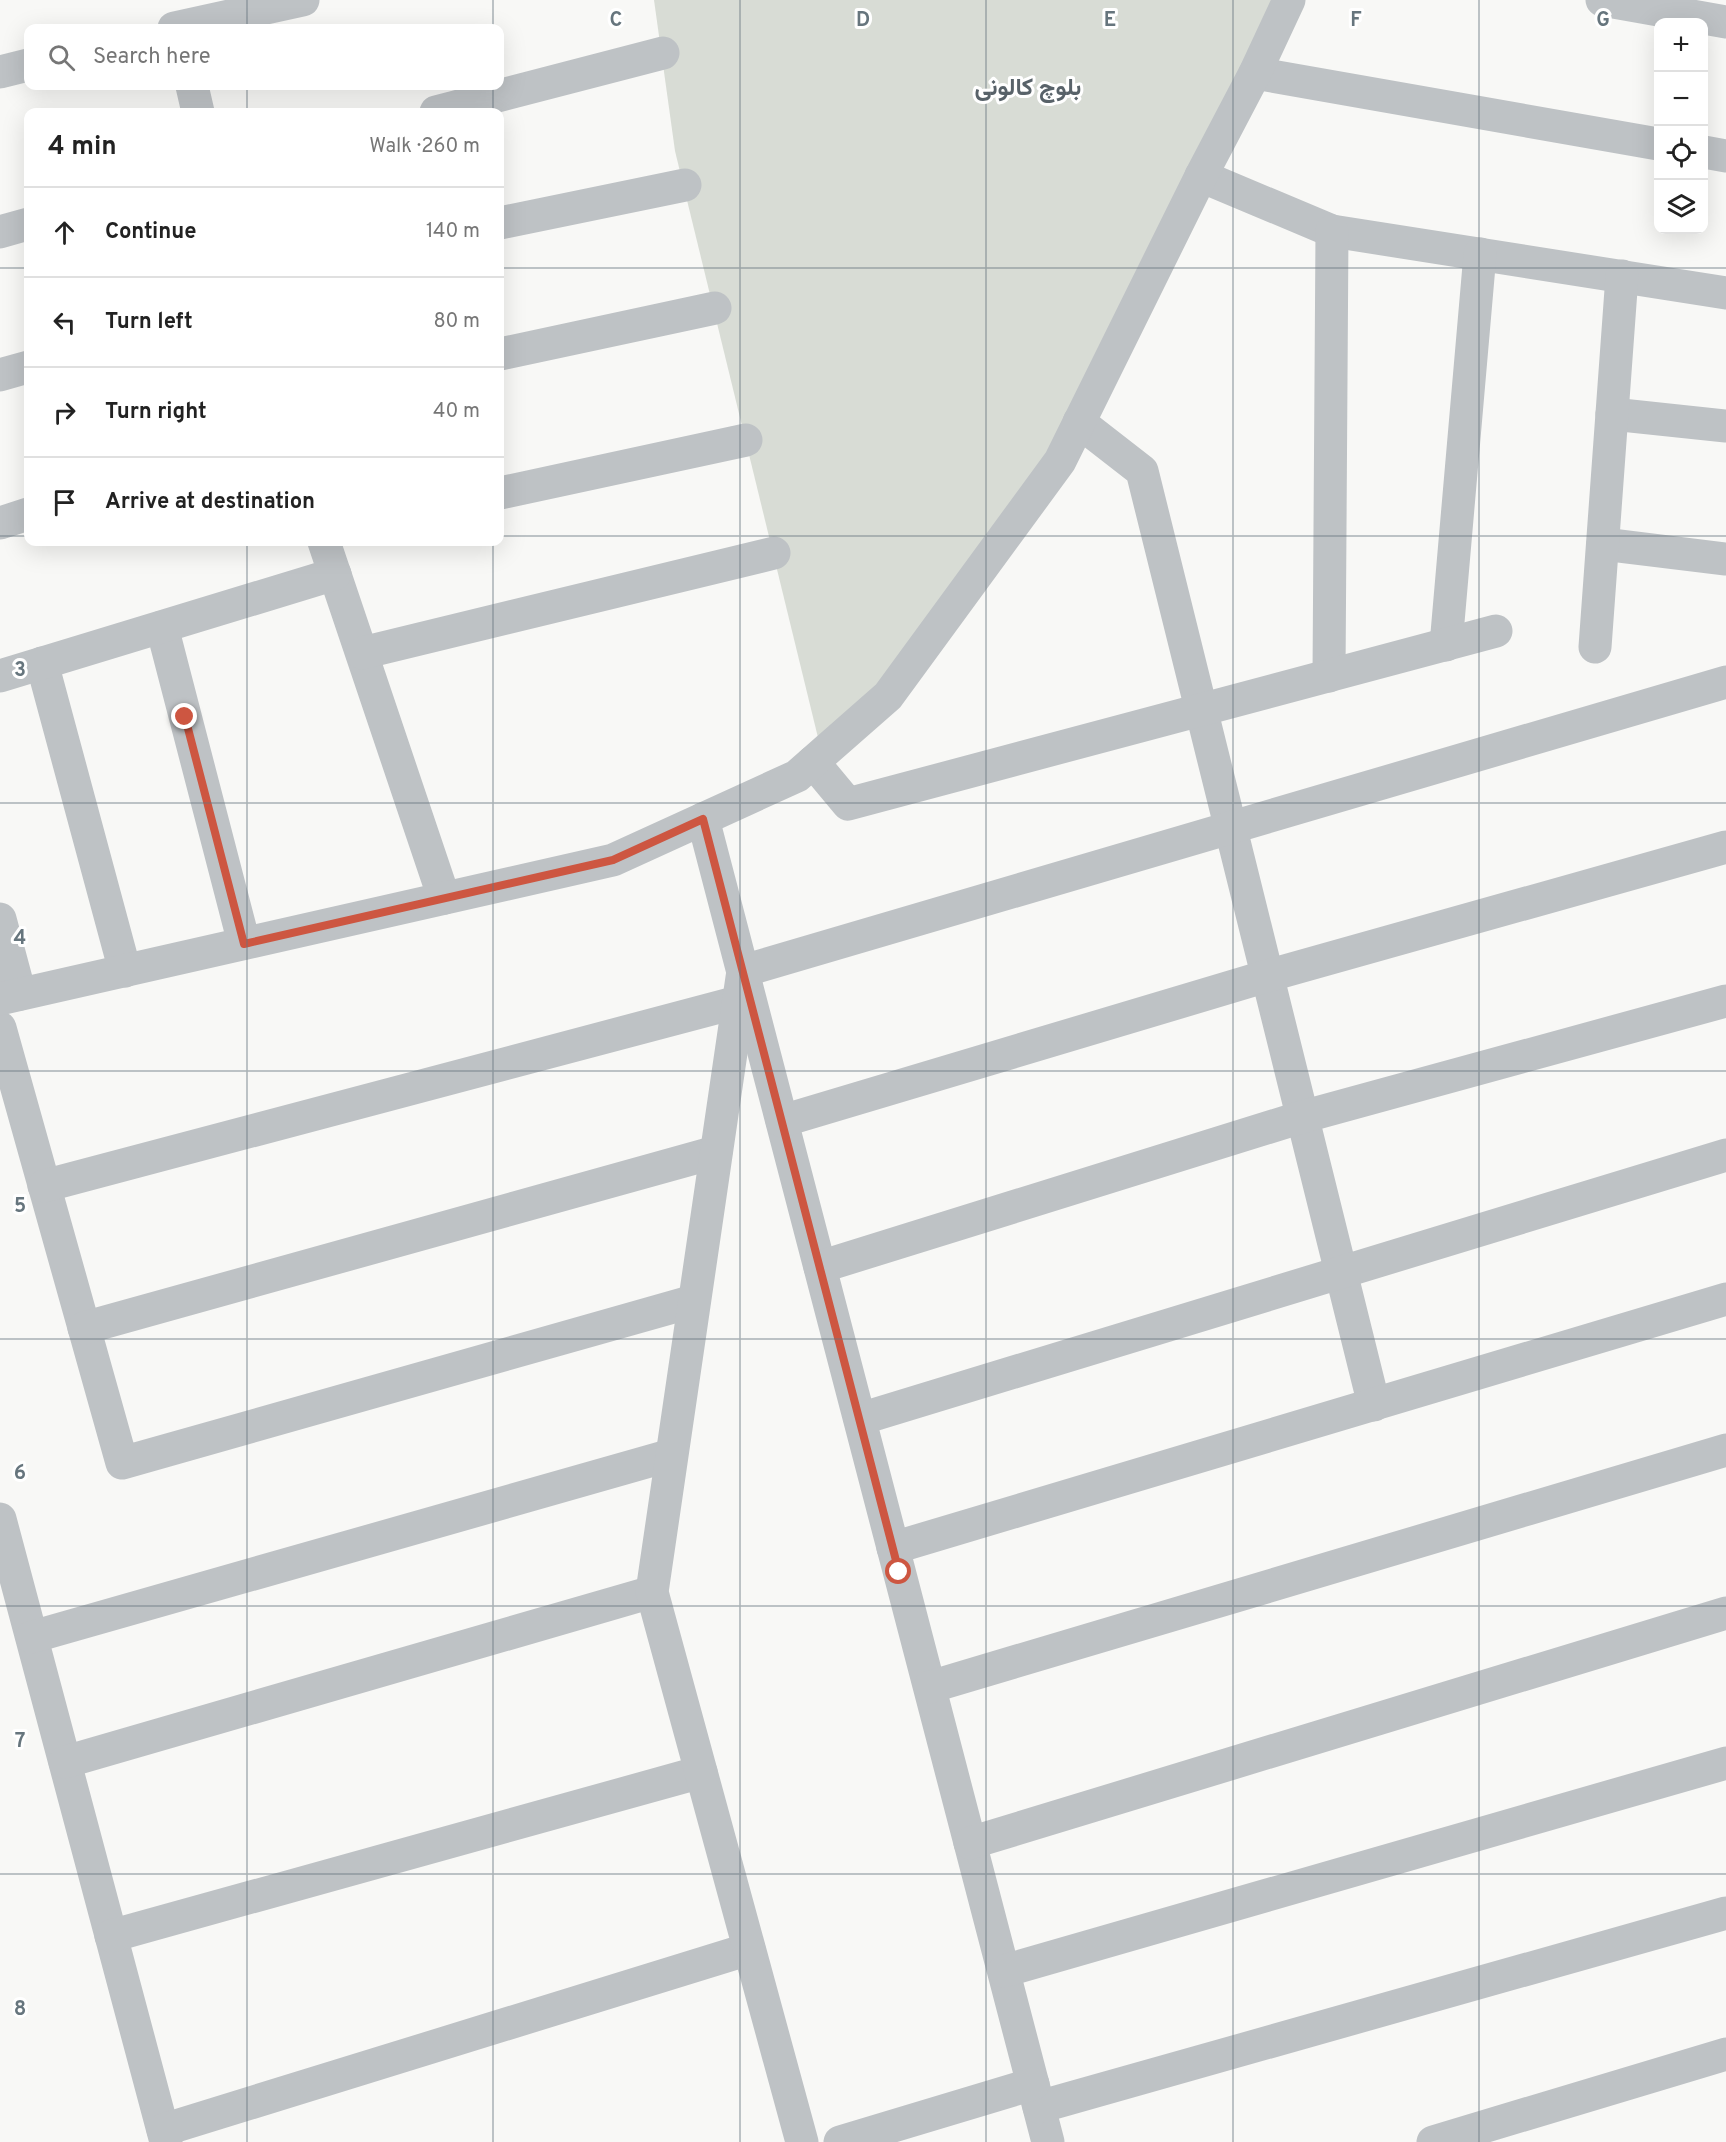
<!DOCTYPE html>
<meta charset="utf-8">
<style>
:root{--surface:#fff;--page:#f6f6f6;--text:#222;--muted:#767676;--line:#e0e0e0}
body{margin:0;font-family:Overpass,Vazirmatn,sans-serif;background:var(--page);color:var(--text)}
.controls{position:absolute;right:18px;top:18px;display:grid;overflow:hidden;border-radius:12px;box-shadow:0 6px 24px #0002}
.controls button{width:54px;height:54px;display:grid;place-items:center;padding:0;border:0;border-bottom:2px solid var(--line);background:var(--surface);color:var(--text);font:30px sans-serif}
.stop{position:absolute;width:18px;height:18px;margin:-14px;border:4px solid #cd5641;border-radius:50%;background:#fff}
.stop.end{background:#cd5641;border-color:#fff;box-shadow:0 2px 6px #0008}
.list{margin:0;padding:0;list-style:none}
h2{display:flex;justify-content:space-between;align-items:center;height:78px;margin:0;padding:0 24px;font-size:26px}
h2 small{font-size:20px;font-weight:400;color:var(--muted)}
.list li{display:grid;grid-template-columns:39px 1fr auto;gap:18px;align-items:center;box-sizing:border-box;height:90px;padding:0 24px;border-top:2px solid var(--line)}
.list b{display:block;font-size:22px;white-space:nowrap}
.list em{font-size:20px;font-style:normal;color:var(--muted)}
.icon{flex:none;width:33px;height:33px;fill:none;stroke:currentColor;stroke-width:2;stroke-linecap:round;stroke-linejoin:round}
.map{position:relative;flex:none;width:1726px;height:2142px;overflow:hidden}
.search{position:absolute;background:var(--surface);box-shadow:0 6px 24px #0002;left:24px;top:24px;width:480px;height:66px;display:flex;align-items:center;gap:15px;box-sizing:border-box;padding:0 21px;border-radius:12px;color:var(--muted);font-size:22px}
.panel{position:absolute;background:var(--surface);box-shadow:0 6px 24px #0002;left:24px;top:108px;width:480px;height:438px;border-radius:12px}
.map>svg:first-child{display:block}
.green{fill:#d8dcd5}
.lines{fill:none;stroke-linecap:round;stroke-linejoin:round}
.minor{stroke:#bec2c5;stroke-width:33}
.tertiary{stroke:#bec2c5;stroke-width:33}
.route{stroke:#cd5641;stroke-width:8}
.grid{fill:none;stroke:#66757d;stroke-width:1.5;stroke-opacity:0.55}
.labels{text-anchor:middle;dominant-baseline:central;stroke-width:6;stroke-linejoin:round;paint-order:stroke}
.district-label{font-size:24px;font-weight:bold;fill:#586269;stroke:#fff}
.grid-label{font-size:20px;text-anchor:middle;font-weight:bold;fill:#66757d;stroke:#fff;stroke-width:6;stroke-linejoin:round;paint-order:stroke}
</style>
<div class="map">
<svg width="1726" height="2142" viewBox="0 0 1726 2142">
<rect width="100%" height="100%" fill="#f8f8f6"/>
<path class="green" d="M654,0H1286L1059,462L822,754L675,151Z"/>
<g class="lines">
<g class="minor">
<path d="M1602,0L1726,22"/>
<path d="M174,28L303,0"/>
<path d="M0,72L28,65"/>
<path d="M1255,73L1658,144"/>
<path d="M192,86L198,112"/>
<path d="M436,112L663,53"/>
<path d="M1704,152L1726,156"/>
<path d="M1201,176L1332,231L1726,293"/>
<path d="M500,223L685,185"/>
<path d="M0,232L28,224"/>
<path d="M500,354L715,308"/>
<path d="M0,375L28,367"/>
<path d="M1612,414L1726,426"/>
<path d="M1079,422L1142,471L1374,1405"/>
<path d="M500,493L746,440"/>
<path d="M0,523L28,514"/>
<path d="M324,542L444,898"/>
<path d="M1603,544L1726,559"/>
<path d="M162,627L244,943"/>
<path d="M1446,645L1480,254"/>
<path d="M1595,647L1622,276"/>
<path d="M362,653L774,553"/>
<path d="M42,663L125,971"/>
<path d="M0,676L335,574"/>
<path d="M1329,676L1332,231"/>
<path d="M813,762L848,804L1496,631"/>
<path d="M703,819L1048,2142"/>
<path d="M0,919L20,994"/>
<path d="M0,1028L122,1463L694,1301"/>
<path d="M782,1121L1267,976L1726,847"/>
<path d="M44,1186L738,1002"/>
<path d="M820,1267L1302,1117L1726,1001"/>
<path d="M84,1328L716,1152"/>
<path d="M860,1419L1726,1155"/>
<path d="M0,1519L166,2142"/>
<path d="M893,1548L1726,1299"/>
<path d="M32,1637L671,1455"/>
<path d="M930,1687L1726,1450"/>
<path d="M65,1762L652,1592"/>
<path d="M970,1843L1726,1613"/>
<path d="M111,1936L701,1772"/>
<path d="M1004,1971L1726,1763"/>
<path d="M1039,2107L1726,1913"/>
<path d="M163,2130L749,1949"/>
<path d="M802,2142L652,1592L743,971L1726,682"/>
<path d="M840,2142L1033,2084"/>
<path d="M1433,2142L1726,2054"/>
</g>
<path class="tertiary" d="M0,999L613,860L797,776L888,696L1060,461L1201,176L1255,73L1289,0"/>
</g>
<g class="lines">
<path class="route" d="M185,717L244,944L613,860L703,819L899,1572"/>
</g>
<path class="grid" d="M247,0V28M493,0V28M740,0V2142M986,0V2142M1233,0V2142M1479,0V2142M247,86V112M493,86V112M0,268H28M500,268H1726M0,536H28M500,536H1726M247,542V2142M493,542V2142M0,803H1726M0,1071H1726M0,1339H1726M0,1606H1726M0,1874H1726"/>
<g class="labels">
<g class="district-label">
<text x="1028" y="89">بلوچ کالونی</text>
</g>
</g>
<g class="grid-label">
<text x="616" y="26">C</text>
<text x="863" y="26">D</text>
<text x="1110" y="26">E</text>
<text x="1356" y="26">F</text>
<text x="1603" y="26">G</text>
<text x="20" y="676">3</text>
<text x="20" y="944">4</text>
<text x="20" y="1212">5</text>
<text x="20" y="1479">6</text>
<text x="20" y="1747">7</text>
<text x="20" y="2015">8</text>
</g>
</svg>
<div class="controls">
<button>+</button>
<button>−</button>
<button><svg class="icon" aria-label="locate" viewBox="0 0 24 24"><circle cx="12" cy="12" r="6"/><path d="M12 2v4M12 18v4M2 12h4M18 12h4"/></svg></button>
<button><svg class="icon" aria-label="layers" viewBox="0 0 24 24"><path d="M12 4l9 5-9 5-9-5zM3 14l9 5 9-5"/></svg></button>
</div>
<div class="stop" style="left:899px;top:1572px"></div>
<div class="stop end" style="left:185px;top:717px"></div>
<div class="search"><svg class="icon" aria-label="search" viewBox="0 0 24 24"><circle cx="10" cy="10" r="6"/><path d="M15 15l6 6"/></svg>Search here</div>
<section class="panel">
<h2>4 min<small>Walk · 260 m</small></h2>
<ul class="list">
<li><svg class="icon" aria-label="ahead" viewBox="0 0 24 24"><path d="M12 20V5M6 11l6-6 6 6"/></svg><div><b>Continue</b></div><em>140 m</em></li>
<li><svg class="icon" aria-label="left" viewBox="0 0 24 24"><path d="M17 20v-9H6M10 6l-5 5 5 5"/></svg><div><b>Turn left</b></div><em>80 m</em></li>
<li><svg class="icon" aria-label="right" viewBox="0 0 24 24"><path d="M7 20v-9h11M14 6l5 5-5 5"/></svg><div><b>Turn right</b></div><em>40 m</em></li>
<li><svg class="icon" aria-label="arrive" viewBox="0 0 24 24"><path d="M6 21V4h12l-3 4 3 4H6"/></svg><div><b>Arrive at destination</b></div></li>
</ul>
</section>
</div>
